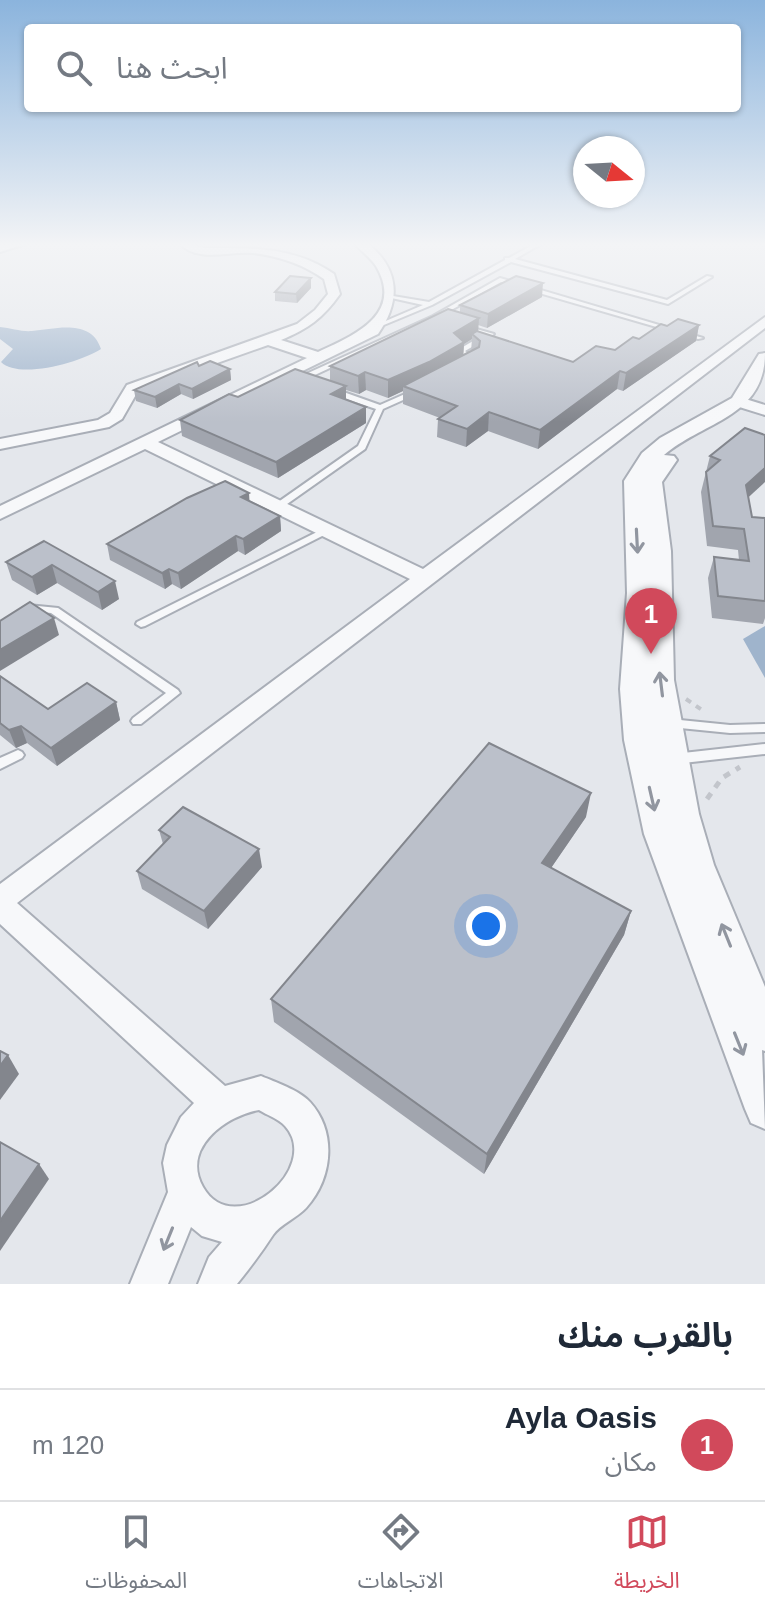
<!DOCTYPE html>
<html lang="ar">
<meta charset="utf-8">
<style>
:root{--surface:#fff;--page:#f2f2f3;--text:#1f2937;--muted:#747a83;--line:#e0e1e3;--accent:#d1495b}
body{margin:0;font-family:Helvetica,"Noto Sans Arabic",sans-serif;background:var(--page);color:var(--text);direction:rtl}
.compass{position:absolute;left:573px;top:136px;width:72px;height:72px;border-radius:50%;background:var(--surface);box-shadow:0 2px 6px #0004;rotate:108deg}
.you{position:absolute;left:486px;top:926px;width:28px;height:28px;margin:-20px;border:6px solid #fff;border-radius:50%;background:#1a73e8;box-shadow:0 0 0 12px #1a73e833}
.badge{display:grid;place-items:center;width:52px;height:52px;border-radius:50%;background:var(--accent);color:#fff;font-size:26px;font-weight:700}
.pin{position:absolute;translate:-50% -66px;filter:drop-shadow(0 2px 4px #0008)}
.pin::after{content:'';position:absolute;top:42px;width:28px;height:24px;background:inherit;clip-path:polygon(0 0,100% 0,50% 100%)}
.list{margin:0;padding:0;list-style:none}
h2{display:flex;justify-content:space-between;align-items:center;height:104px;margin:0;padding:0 32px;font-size:34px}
h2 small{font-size:26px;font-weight:400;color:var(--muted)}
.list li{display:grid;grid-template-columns:52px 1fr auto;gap:24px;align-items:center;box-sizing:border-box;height:112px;padding:0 32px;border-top:2px solid var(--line)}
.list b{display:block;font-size:30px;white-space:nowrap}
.list p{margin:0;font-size:26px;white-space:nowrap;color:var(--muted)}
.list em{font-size:26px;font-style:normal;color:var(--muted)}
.icon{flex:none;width:44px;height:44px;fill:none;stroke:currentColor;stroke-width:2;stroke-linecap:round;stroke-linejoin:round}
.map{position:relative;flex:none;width:765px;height:1284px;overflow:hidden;direction:ltr}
.search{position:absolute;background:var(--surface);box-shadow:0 2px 6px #0004;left:24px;right:24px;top:24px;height:88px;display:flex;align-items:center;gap:20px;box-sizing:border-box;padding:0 28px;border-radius:8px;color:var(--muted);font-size:30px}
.sheet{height:216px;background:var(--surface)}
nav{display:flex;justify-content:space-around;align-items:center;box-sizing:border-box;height:112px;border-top:2px solid var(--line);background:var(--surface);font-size:22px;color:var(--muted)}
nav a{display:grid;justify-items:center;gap:4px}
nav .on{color:var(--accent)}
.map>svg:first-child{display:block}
.water{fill:#9fb4cc}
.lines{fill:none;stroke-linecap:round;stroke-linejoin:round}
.service-casing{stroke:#a9aeb7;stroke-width:4}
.minor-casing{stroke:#a9aeb7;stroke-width:4}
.tertiary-casing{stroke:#a9aeb7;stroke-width:4}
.path-far1{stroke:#c2c5cb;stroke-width:4;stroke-dasharray:6 6;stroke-linecap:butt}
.path{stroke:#c2c5cb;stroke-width:5;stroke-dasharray:7 7;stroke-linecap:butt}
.service{fill:#f7f8fa;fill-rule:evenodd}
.minor{fill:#f7f8fa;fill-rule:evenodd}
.tertiary{fill:#f7f8fa;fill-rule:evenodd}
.wall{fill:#a1a5ae;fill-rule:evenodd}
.shaded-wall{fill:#83868d}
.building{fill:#bbc0ca;stroke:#83868d;stroke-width:2}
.oneway{stroke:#9196a0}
</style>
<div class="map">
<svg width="765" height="1284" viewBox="0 0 765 1284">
<rect width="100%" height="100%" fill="#e4e7ec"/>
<g class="water">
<path d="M0,327C11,328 22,332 32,331C55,329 91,318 101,349C81,362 19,380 1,362L13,349L0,339Z"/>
<path d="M765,626V678L743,639Z"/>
</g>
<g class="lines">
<defs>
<g id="service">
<path d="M536,243H543L515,259L667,300L707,276L712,277L668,304L511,262L432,305L379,327L374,326L423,305L387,297V295L429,302L505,260V258H509Z"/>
<path d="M500,278L703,338L698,339L501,282L437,318L302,381L295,379L433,316Z"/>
<path d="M462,325L494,334L465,351L477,360L470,364L466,362L468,360L456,351L485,334L462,327Z"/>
<path d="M329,389H335L380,405L414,390L421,392L383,409L365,449L280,509H274V505L358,446L376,409L329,393Z"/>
<path d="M327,527L332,530L330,532L145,626L141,627L136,624L137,622Z"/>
<path d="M28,605L58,608L178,690L180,693L141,724H133L131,721L133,718L166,693L51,613L24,610L23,608Z"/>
<path d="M670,719L730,725L765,724V732L730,733L670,727L666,726L664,723L666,720Z"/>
<path d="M765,744V754L674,764L670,762L668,759L670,756L674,754Z"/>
<path d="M18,750L22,752L24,755L22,758L0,769V758Z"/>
</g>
<g id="minor">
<path d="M10,243H28L0,252V245Z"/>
<path d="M179,243C190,242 198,248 209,248C254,248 295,247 334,274L340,294C323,318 308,329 281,340L318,352C352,336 405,315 376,266C370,257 361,251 354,243H367C400,269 401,301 378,334L158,442L423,569L765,317V328L17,903L225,1086L261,1076C275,1082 299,1090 310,1102C337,1132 333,1178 306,1208C297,1218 279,1225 273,1235C262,1252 250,1268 237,1284H198L209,1257L222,1242L202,1236L191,1227L168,1284H130L168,1192L163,1163L167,1145L181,1117L194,1103L0,924V884L410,579L145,449L0,519V506L307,358L268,345L138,391L122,419L109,427L0,449V439L98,420L110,413L127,385L297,324L315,310L328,294L324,279C303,264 278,256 253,253C228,251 198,263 179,243ZM259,1110C267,1115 279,1119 285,1126C323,1168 234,1242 203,1187C181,1148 226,1116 259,1110Z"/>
<path d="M739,397L765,405V415L733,405V399Z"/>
</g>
<path id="tertiary" d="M765,353C765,417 704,421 664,455L674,456L677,460L662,482L671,551L674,680L699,814L714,865L765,987V1051L762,1050L765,1129L751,1123L745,1109L644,834L624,740L620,689L627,593L624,481L642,453L660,438L732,398L759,354Z"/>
</defs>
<use href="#service" class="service-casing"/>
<use href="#minor" class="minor-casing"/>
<use href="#tertiary" class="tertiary-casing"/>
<path class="path-far1" d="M686,699L705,712"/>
<path class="path" d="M707,799L722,778L740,767"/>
<use href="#service" class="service"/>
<use href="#minor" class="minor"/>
<use href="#tertiary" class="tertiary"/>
</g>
<g class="wall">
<path d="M311,288L297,303L275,301V292Z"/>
<path d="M542,297L487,328L478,325V332L573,362L615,350L667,326L699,325L696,341L623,391L617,389L538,449L488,431L466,447L437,437L438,419L440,418L403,404V391L388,398L366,390L359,394L346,390V400L366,407V423L278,478L182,436L180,420L238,397L330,381V366L460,312V305ZM472,339L471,351L463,356L464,344Z"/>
<path d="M199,366L230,369L231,380L193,399L181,394L157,408L136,401L134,390Z"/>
<path d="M745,428L748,498L752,517L765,518V618L763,624L712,618L708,578L714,557L739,560L738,550L707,546L701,492L710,456Z"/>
<path d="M249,493V501L280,516L281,531L245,555L238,551L181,589L172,584L165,589L110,560L107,544Z"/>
<path d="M44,541L119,599L102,610L57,583L37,595L12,580L6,562Z"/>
<path d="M0,676L48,709L116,702L120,720L57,766L27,743L16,748L0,735Z"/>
<path d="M586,817L551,868L631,911L624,935L484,1174L274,1022L271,999Z"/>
<path d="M159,830L262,867L208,929L142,889L137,871L163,844Z"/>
</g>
<g class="shaded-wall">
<path d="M311,278V288L297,303L296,294Z"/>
<path d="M543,283L542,297L487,328L488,314Z"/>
<path d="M479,318L478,335L472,334V339L464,344L463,360L403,386V391L388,398V380L454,333Z"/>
<path d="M699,325L696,341L623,391L626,373Z"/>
<path d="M230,369L231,380L193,399L192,389Z"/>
<path d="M620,371L617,389L538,449L540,430Z"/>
<path d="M365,372L366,390L359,394L358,376Z"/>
<path d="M179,384L181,394L157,408L155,397Z"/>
<path d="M346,386V402L331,394Z"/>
<path d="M366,407V423L278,478L276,462Z"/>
<path d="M489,412L488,431L466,447L467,429Z"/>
<path d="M765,468V482L740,505L746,485Z"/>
<path d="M249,493L250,508L241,497Z"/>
<path d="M280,516L281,531L245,555L243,539Z"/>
<path d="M236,536L238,551L181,589L178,573Z"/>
<path d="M52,565L57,583L37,595L32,577Z"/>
<path d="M169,569L172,584L165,589L162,573Z"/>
<path d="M115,581L119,599L102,610L98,592Z"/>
<path d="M54,618L59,635L0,671V650Z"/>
<path d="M116,702L120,720L57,766L51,748Z"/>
<path d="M21,726L27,743L16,748L9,730Z"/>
<path d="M591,793L586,817L538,887L542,863Z"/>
<path d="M259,849L262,867L208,929L204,911Z"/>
<path d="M631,911L624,935L484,1174L487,1154Z"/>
<path d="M8,1055L19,1074L0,1100V1066Z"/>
<path d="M39,1164L49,1179L0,1251V1221Z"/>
</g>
<g class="building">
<path d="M290,276L311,278L296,294L275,292Z"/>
<path d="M516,276L543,283L488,314L460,305Z"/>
<path d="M448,309L479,318L454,333L464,342L429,362L388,380L365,372L358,376L330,366Z"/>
<path d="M678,319L699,325L626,373L620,371L540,430L489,412L467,429L438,419L457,406L403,386L479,347L480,341L472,334L477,331L573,362L596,346L615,350L633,337L639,339L661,324L667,326Z"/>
<path d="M210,361L230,369L192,389L179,384L155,397L134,390L197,362L199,366Z"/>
<path d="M295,369L346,386L331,394L366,407L276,462L180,420L229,394L238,397Z"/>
<path d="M745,428L765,435V468L746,485L752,517L765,518V601L718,596L714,557L749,561L744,529L713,526L706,472L720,460L710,456Z"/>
<path d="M225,481L249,493L241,497L280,516L243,539L236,536L178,573L169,569L162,573L107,544L187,498Z"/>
<path d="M44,541L115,581L98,592L52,565L32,577L6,562Z"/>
<path d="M30,602L54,618L0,650V621Z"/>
<path d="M0,676L48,709L87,683L116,702L51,748L21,726L9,730L0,723Z"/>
<path d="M489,743L591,793L542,863L631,911L487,1154L271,999Z"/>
<path d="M183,807L259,849L204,911L137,871L170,837L159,830Z"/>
<path d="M0,1051L8,1055L0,1066Z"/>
<path d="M0,1142L39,1164L0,1221Z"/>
</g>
<defs><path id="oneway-shaft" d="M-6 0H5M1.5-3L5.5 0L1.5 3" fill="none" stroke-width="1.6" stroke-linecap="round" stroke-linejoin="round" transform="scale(2)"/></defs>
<g class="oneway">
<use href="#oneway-shaft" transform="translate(637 541) rotate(87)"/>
<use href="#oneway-shaft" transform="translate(661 684) rotate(-97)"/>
<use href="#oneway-shaft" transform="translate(652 799) rotate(77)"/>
<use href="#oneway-shaft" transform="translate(726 935) rotate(-112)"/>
<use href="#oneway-shaft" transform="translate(739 1044) rotate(68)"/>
<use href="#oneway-shaft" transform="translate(168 1239) rotate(112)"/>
</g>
<linearGradient id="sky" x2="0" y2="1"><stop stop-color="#8bb4dd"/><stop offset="0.58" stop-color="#f3f4f6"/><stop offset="1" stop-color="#f3f4f6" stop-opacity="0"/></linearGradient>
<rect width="765" height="422" fill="url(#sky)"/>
</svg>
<svg class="compass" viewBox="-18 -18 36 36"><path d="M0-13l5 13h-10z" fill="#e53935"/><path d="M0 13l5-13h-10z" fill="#747a83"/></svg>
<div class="you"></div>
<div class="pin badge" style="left:651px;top:654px">1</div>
<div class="search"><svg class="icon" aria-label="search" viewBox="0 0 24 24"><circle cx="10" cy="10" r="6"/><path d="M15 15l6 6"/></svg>ابحث هنا</div>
</div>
<section class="sheet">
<h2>بالقرب منك<small></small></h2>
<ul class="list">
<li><span class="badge">1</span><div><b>Ayla Oasis</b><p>مكان</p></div><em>120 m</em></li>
</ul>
</section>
<nav>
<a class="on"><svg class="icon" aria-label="map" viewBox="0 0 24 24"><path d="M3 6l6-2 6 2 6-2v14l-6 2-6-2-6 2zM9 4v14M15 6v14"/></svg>الخريطة</a>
<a><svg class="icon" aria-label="directions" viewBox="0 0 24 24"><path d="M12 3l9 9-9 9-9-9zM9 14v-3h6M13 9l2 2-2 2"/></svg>الاتجاهات</a>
<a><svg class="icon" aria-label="saved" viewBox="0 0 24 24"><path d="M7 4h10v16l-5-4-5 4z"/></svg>المحفوظات</a>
</nav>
